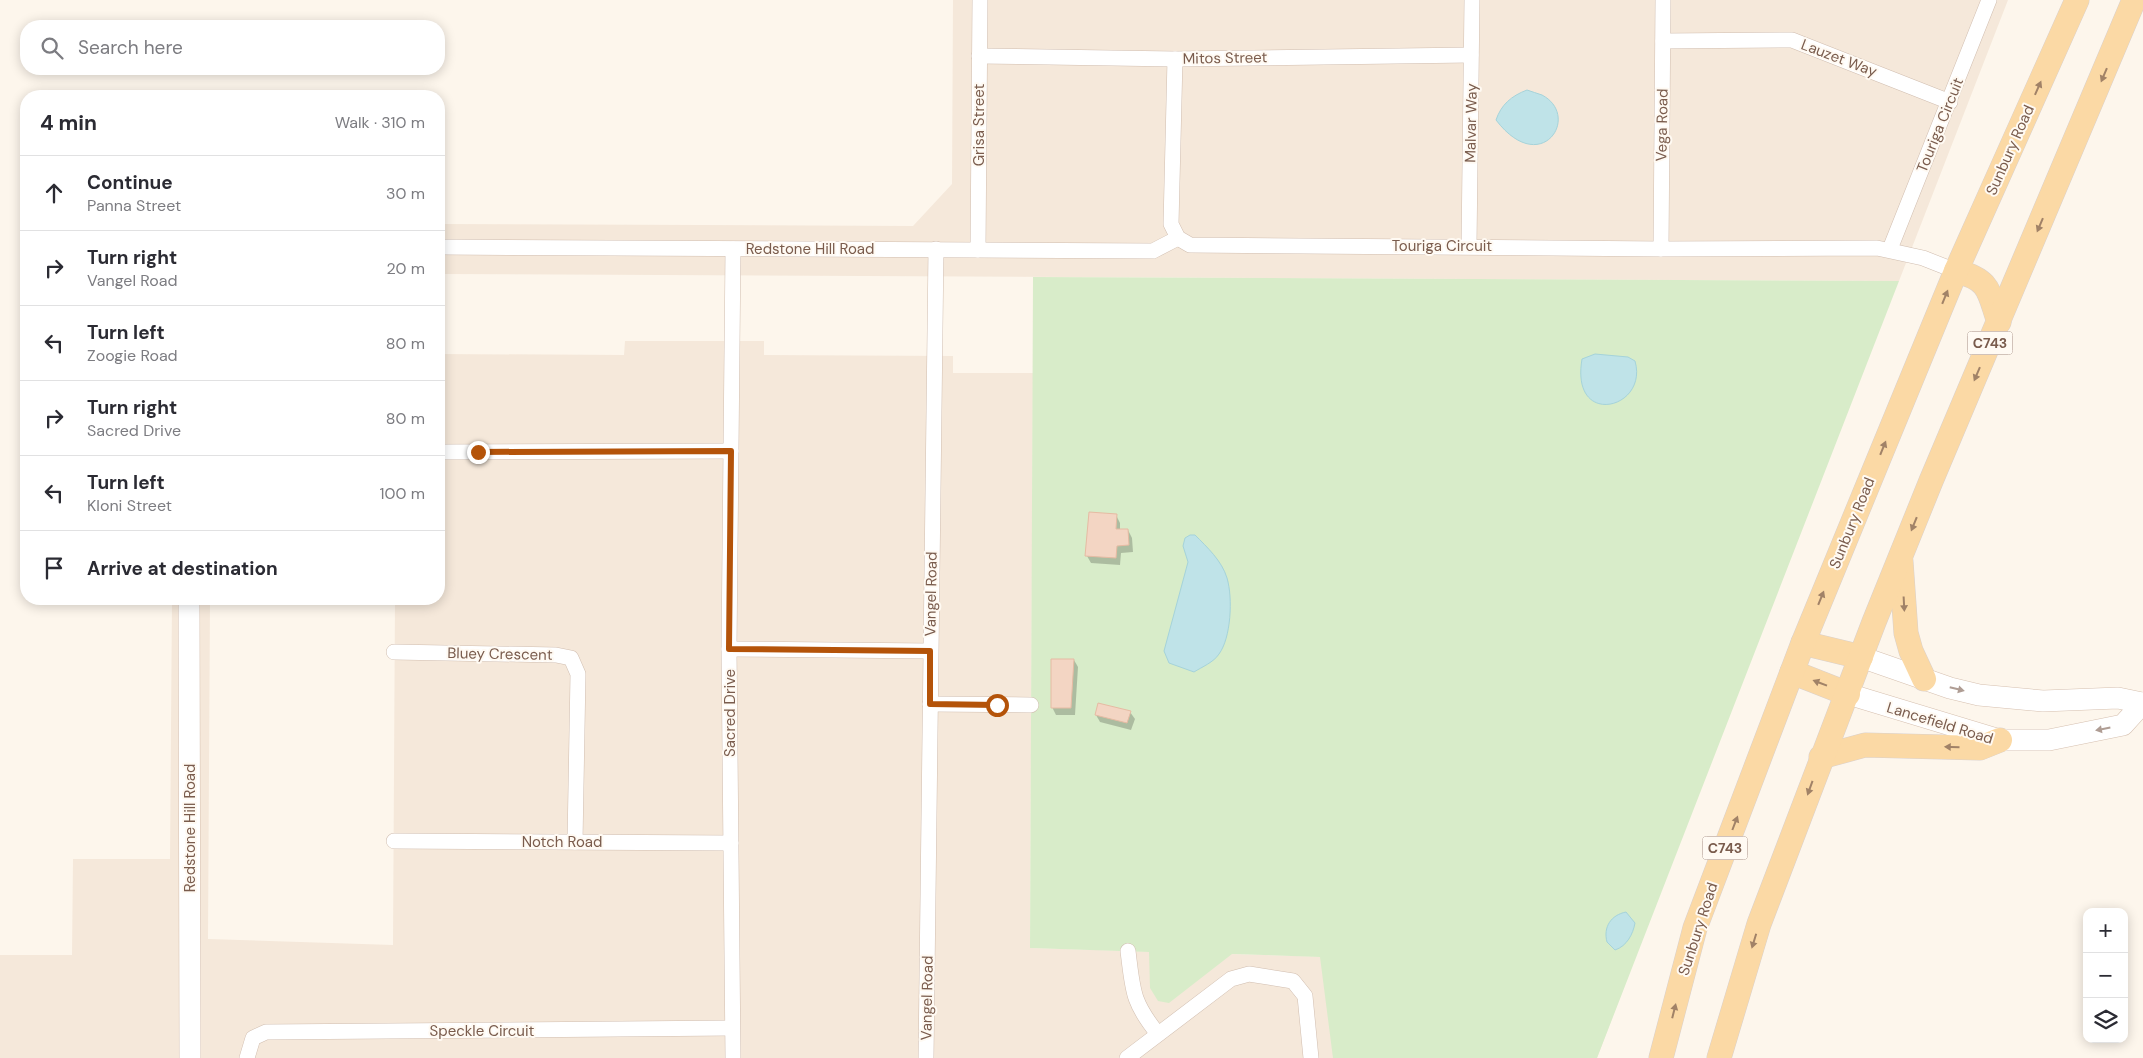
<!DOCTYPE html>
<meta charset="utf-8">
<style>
:root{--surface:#fff;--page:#f7f7f7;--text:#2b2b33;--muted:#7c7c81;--line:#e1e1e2}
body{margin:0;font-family:"DM Sans",sans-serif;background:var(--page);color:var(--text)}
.controls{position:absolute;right:15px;bottom:15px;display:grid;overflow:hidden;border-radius:10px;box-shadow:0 2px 12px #0003}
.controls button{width:45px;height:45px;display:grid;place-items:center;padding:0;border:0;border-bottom:1px solid var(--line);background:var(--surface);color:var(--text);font:25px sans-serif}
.stop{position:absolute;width:15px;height:15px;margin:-11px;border:4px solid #b45309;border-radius:50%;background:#fff}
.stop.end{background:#b45309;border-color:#fff;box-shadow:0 1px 5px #0008}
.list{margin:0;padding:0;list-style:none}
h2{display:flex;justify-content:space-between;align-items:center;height:65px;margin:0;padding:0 20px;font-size:21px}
h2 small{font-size:16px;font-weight:400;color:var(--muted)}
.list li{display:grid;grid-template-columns:32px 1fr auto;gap:15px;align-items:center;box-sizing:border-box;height:75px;padding:0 20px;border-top:1px solid var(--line)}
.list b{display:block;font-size:19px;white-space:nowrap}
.list p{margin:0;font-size:16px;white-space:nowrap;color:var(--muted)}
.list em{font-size:16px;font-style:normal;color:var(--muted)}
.icon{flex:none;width:28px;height:28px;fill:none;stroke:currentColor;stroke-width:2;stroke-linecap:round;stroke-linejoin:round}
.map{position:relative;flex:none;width:2143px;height:1058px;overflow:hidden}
.search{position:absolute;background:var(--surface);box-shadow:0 2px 12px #0003;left:20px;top:20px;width:425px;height:55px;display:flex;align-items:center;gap:12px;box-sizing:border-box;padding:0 18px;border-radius:20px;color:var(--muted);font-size:19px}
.panel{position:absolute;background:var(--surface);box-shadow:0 2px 12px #0003;left:20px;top:90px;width:425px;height:515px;border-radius:20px}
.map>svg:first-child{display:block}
.residential{fill:#f5e8da}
.green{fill:#d8ecc9}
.water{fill:#bfe3e8;stroke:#a5d3da}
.shadow{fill:#0003}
.building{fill:#f3d5c3;stroke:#e6bba3}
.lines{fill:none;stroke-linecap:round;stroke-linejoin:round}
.street-casing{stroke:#d1beb0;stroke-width:16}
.secondary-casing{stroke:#d6c0b0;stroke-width:22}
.primary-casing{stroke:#dad1cd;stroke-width:25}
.street{stroke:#fff;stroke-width:15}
.secondary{stroke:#fff;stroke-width:21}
.primary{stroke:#fbd9a5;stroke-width:24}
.oneway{fill:#a18267}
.oneway2{fill:#af9d94}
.route{stroke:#b45309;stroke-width:6}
.labels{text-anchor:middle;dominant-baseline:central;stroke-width:4;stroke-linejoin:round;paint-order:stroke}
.shield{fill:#fffaf3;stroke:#a28b7f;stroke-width:1}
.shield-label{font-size:14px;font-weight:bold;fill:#7a5c4d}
.street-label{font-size:15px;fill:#7a5c4d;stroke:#fffaf3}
</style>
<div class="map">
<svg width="2143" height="1058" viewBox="0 0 2143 1058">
<rect width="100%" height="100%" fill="#fdf6ec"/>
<g class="residential">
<path d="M953,0H2008L1899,281L439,274V224L913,226L952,184Z"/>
<path d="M625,341H764V355L953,356V373H1033L1030,948L1632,966L1597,1058H0V955H72L73,859H170L172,599H210L208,939L393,945L395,599H439V354L624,355Z"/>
</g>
<path class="green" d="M1033,277L1899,281L1597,1058H1333L1320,957L1232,954L1169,1003L1158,1001L1150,988L1149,952L1030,948Z"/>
<g class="water">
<path d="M1527,90C1532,92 1537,93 1542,95C1582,116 1541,179 1496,120C1501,105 1511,96 1527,90Z"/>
<path d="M1595,354L1628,357L1635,361C1649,409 1570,429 1582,359Z"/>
<path d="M1190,535H1195C1207,547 1222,561 1227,578C1233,598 1231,638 1219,654C1214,662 1202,667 1194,672L1169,663L1164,651L1188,562L1183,546L1185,538Z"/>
<path d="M1626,912L1635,923C1633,934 1627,946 1615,950L1607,942C1603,927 1611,915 1626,912Z"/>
</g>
<g class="shadow">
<path d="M1116,515L1120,523V530H1128L1132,538L1133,552L1121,553L1120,565L1091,563L1087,556Z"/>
<path d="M1074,660L1078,667L1075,715H1056L1052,707Z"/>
<path d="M1130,712L1135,719L1131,730L1100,722L1096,715Z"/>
</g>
<g class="building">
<path d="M1089,512L1117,514L1116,529H1128L1129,545L1117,546L1116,558L1085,556Z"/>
<path d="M1051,659H1074L1071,708H1051Z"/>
<path d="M1098,703L1131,711L1127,723L1095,715Z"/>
</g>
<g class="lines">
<defs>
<g id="street">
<path d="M1663,41L1792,40L1950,102"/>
<path d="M979,56L1175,59L1471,55"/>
<path d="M1175,59L1171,224L1178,238L1190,245L1661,249L1877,248L1923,258L1956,271"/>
<path d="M1469,246L1472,0"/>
<path d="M439,247L1153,251L1178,238"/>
<path d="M1661,249L1663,0"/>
<path d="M1890,249L1989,0"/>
<path d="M978,250L980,0"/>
<path d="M439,452L731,451"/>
<path d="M729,649L930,651"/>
<path d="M394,652L556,655L571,658L578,674L575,842"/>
<path d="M930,704L1031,705"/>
<path d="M394,841L731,843"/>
<path d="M1128,951C1133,991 1132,1002 1158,1034"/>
<path d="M247,1058L253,1038L266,1032L732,1028"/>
<path d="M733,1058L729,649L733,249"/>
<path d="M926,1058L936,249"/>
<path d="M1127,1058L1231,979L1249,974L1293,981L1305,996L1311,1058"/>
</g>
<g id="secondary">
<path d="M189,599L190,1058"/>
<path d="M1861,657L1950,688L1979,695L2043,701L2118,698L2142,703"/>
<path d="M1848,694L2000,740H2049L2123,725L2143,703"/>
</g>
<g id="primary">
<path d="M1956,271C1991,280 1988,291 1999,322"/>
<path d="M1901,562L1906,633L1911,651L1924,679"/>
<path d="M1803,643L1861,657"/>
<path d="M1792,672L1848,694"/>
<path d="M1821,757L1865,745L1980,748L2000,740"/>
<path d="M1661,1058L1695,928L1803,643L1956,271L2077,0"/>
<path d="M1719,1058L1759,924L1874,622L1931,481L2134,0"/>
</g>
</defs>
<use href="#street" class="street-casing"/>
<use href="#secondary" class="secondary-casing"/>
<use href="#primary" class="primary-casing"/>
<use href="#street" class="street"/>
<use href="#secondary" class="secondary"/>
<use href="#primary" class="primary"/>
</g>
<defs><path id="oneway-solid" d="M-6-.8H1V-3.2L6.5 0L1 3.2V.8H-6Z" transform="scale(1.25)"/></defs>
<g class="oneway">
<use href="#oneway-solid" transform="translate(2104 75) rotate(113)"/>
<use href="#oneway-solid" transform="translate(2038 88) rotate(-66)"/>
<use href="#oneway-solid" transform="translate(2040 225) rotate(113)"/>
<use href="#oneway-solid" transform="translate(1945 297) rotate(-68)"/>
<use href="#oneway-solid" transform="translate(1977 374) rotate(113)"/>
<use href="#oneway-solid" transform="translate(1883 448) rotate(-68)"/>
<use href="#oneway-solid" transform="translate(1914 524) rotate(112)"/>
<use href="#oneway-solid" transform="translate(1821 598) rotate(-68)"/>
<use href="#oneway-solid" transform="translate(1904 604) rotate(87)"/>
<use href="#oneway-solid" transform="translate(1820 683) rotate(-159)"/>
<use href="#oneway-solid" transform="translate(1952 747) rotate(-179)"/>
<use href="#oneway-solid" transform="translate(1810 788) rotate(110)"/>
<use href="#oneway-solid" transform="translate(1735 823) rotate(-69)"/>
<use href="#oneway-solid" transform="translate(1754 941) rotate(107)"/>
<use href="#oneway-solid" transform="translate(1674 1011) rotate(-76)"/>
</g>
<g class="oneway2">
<use href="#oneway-solid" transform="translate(1957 689) rotate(14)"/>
<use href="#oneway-solid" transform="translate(2103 729) rotate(169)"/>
</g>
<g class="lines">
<path class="route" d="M478,452L731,451L729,649L930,651V704L997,705"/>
</g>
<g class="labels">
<g class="shield">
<rect x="1967.5" y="331.5" width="45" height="23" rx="4"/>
<rect x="1702.5" y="836.5" width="45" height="23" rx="4"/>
</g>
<g class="shield-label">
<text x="1990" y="343">C743</text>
<text x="1725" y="848">C743</text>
</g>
<g class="street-label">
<text transform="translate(1225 58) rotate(-1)">Mitos Street</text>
<text transform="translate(1839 58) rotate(21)">Lauzet Way</text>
<text transform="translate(1471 123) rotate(-89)">Malvar Way</text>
<text transform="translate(979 125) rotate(-90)">Grisa Street</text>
<text transform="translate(1662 125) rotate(-89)">Vega Road</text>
<text transform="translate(1940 125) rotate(-68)">Touriga Circuit</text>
<text transform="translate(2010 150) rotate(-66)">Sunbury Road</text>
<text x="1442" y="246">Touriga Circuit</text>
<text x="810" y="249">Redstone Hill Road</text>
<text transform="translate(1852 523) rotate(-68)">Sunbury Road</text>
<text transform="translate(931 594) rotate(-89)">Vangel Road</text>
<text transform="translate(500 654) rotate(1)">Bluey Crescent</text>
<text transform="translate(730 713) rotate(-90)">Sacred Drive</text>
<text transform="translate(1940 723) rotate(17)">Lancefield Road</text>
<text transform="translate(190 828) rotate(-90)">Redstone Hill Road</text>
<text x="562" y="842">Notch Road</text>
<text transform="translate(1698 929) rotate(-72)">Sunbury Road</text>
<text transform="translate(927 998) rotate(-89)">Vangel Road</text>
<text x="482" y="1031">Speckle Circuit</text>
</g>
</g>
</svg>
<div class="controls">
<button>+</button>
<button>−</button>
<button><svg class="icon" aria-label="layers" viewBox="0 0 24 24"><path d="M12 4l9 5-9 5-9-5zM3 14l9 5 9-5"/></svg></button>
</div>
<div class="stop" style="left:997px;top:705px"></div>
<div class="stop end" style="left:478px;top:452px"></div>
<div class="search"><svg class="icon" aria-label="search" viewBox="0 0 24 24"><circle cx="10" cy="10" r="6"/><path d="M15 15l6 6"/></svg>Search here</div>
<section class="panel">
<h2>4 min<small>Walk · 310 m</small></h2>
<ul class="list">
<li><svg class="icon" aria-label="ahead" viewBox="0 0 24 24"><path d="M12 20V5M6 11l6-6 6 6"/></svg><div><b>Continue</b><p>Panna Street</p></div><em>30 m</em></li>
<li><svg class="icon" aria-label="right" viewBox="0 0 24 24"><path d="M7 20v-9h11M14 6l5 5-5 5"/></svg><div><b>Turn right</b><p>Vangel Road</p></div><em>20 m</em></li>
<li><svg class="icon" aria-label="left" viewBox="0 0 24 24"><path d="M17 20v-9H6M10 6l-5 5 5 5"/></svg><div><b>Turn left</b><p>Zoogie Road</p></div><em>80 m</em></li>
<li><svg class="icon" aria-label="right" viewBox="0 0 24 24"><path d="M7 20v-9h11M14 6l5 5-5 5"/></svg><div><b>Turn right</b><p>Sacred Drive</p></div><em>80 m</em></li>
<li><svg class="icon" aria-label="left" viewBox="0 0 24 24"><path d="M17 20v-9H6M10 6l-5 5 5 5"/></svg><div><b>Turn left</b><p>Kloni Street</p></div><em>100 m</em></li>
<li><svg class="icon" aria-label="arrive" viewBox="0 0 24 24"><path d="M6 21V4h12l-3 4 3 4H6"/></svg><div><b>Arrive at destination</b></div></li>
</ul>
</section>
</div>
